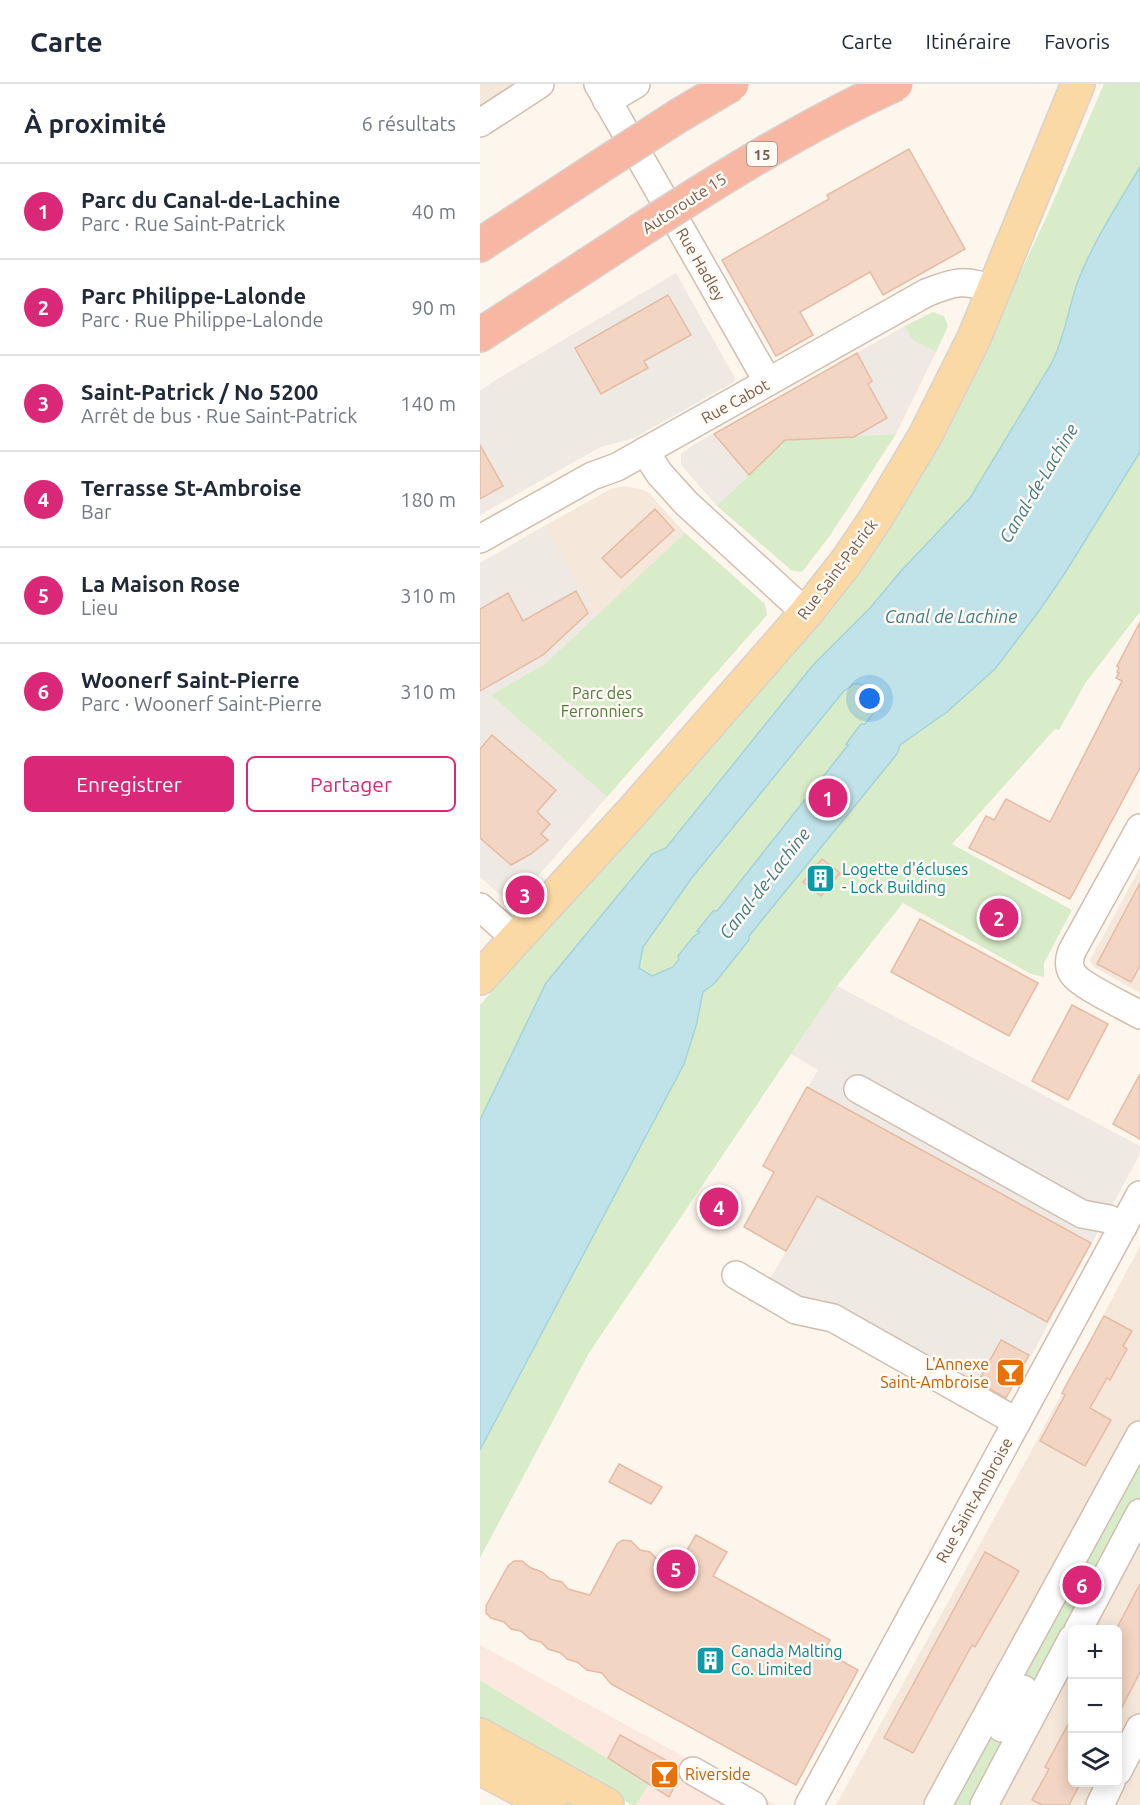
<!DOCTYPE html>
<html lang="fr">
<meta charset="utf-8">
<style>
:root{--surface:#fff;--page:#f2f2f3;--text:#1f2937;--muted:#747a83;--line:#e0e1e3;--accent:#db2777}
body{margin:0;font-family:Ubuntu,sans-serif;background:var(--page);color:var(--text)}
.controls{position:absolute;right:18px;bottom:18px;display:grid;overflow:hidden;border-radius:9px;box-shadow:0 3px 15px #0003}
.controls button{width:54px;height:54px;display:grid;place-items:center;padding:0;border:0;border-bottom:2px solid var(--line);background:var(--surface);color:var(--text);font:30px sans-serif}
.you{position:absolute;left:390px;top:615px;width:21px;height:21px;margin:-15px;border:4px solid #fff;border-radius:50%;background:#1a73e8;box-shadow:0 0 0 9px #1a73e833}
.badge{display:grid;place-items:center;width:39px;height:39px;border-radius:50%;background:var(--accent);color:#fff;font-size:20px;font-weight:700}
.pin{position:absolute;translate:-50% -50%;border:3px solid #fff;box-shadow:0 2px 6px #0006}
.list{margin:0;padding:0;list-style:none}
h2{display:flex;justify-content:space-between;align-items:center;height:78px;margin:0;padding:0 24px;font-size:26px}
h2 small{font-size:20px;font-weight:400;color:var(--muted)}
.list li{display:grid;grid-template-columns:39px 1fr auto;gap:18px;align-items:center;box-sizing:border-box;height:96px;padding:0 24px;border-top:2px solid var(--line)}
.list b{display:block;font-size:22px;white-space:nowrap}
.list p{margin:0;font-size:20px;white-space:nowrap;color:var(--muted)}
.list em{font-size:20px;font-style:normal;color:var(--muted)}
.actions{display:flex;gap:12px;padding:18px 24px}
.actions a{flex:1;padding:14px 0;border:2px solid var(--accent);border-radius:9px;text-align:center;font-size:21px;color:var(--accent)}
.actions .main{background:var(--accent);color:#fff}
.icon{flex:none;width:33px;height:33px;fill:none;stroke:currentColor;stroke-width:2;stroke-linecap:round;stroke-linejoin:round}
.map{position:relative;flex:none;width:660px;height:1721px;overflow:hidden}
header{display:flex;align-items:center;gap:36px;box-sizing:border-box;height:84px;padding:0 30px;background:var(--surface);border-bottom:2px solid var(--line)}
header strong{font-size:28px}
nav{display:flex;gap:33px;margin-inline-start:auto;font-size:21px}
main{display:flex}
aside{flex:1;background:var(--surface)}
.map>svg:first-child{display:block}
.residential{fill:#f5e8da;fill-rule:evenodd}
.commercial{fill:#fde8e0}
.industrial{fill:#efe9e4}
.green{fill:#d8ecc9}
.water{fill:#bfe3e8;stroke:#a5d3da;stroke-width:1.5;fill-rule:evenodd}
.building{fill:#f3d5c3;stroke:#e6bba3;stroke-width:1.5}
.lines{fill:none;stroke-linecap:round;stroke-linejoin:round}
.minor-casing{stroke:#d1beb0;stroke-width:30}
.major-casing{stroke:#dad1cd;stroke-width:36}
.highway-casing{stroke:#dad1cd;stroke-width:36}
.minor{stroke:#fff;stroke-width:27}
.major{stroke:#fbd9a5;stroke-width:33}
.highway{stroke:#f7b7a3;stroke-width:33}
.highway-bridge-casing{stroke:#dad1cd;stroke-width:36;stroke-linecap:butt}
.highway-bridge{stroke:#f7b7a3;stroke-width:33}
.labels{text-anchor:middle;dominant-baseline:central;stroke-width:5;stroke-linejoin:round;paint-order:stroke}
.shield{fill:#fffaf3;stroke:#a28b7f;stroke-width:1.5}
.shield-label{font-size:15px;font-weight:bold;fill:#7a5c4d}
.street-label{font-size:16px;fill:#7a5c4d;stroke:#fffaf3}
.park-label{font-size:16px;fill:#537a41;stroke:#fffaf3}
.culture-label{font-size:16px;fill:#0d838f;stroke:#fffaf3;text-anchor:start}
.food-label{font-size:16px;fill:#c56008;stroke:#fffaf3;text-anchor:end}
.water-label{font-size:18px;font-style:italic;fill:#437c86;stroke:#fffaf3}
</style>
<header>
<strong>Carte</strong>
<nav><a>Carte</a><a>Itinéraire</a><a>Favoris</a></nav>
</header>
<main>
<aside>
<h2>À proximité<small>6 résultats</small></h2>
<ul class="list">
<li><span class="badge">1</span><div><b>Parc du Canal-de-Lachine</b><p>Parc · Rue Saint-Patrick</p></div><em>40 m</em></li>
<li><span class="badge">2</span><div><b>Parc Philippe-Lalonde</b><p>Parc · Rue Philippe-Lalonde</p></div><em>90 m</em></li>
<li><span class="badge">3</span><div><b>Saint-Patrick / No 5200</b><p>Arrêt de bus · Rue Saint-Patrick</p></div><em>140 m</em></li>
<li><span class="badge">4</span><div><b>Terrasse St-Ambroise</b><p>Bar</p></div><em>180 m</em></li>
<li><span class="badge">5</span><div><b>La Maison Rose</b><p>Lieu</p></div><em>310 m</em></li>
<li><span class="badge">6</span><div><b>Woonerf Saint-Pierre</b><p>Parc · Woonerf Saint-Pierre</p></div><em>310 m</em></li>
</ul>
<div class="actions"><a class="main">Enregistrer</a><a>Partager</a></div>
</aside>
<div class="map">
<svg width="660" height="1721" viewBox="0 0 660 1721">
<rect width="100%" height="100%" fill="#fdf6ec"/>
<g class="residential">
<path d="M0,0H49L0,32Z"/>
<path d="M144,402L160,405L168,408L205,449L117,533L64,442L131,405Z"/>
<path d="M660,784V909L614,883L610,876Z"/>
<path d="M660,1162V1721H356L548,1373ZM592,1546H638V1698H592Z"/>
</g>
<path class="commercial" d="M0,1561L210,1676L296,1721H156L169,1700L0,1596Z"/>
<g class="industrial">
<path d="M196,189L255,294L254,298L152,355L121,363L110,369L0,431V307L14,297Z"/>
<path d="M425,242L432,256L456,268L416,350L305,356L237,422L202,382L201,379V370L213,361Z"/>
<path d="M64,442L117,533L65,580L11,611L127,713L39,814L33,817L25,815L0,793V479Z"/>
<path d="M357,902L660,1062V1070L551,1272L520,1256L496,1301L515,1339L249,1194L289,1198L306,1167L264,1143L294,1089L283,1082L338,986L311,970Z"/>
</g>
<g class="green">
<path d="M624,0H660V528L606,598L579,646L575,645L472,760L592,826L564,879V893L551,890L423,819L357,902L109,1269L0,1474V921L156,744L476,325L567,132Z"/>
<path d="M453,228L464,232L468,242L456,268L432,256L425,242Z"/>
<path d="M416,350L351,450L322,488L311,486L237,422L305,356Z"/>
<path d="M205,449L285,520L287,531L127,713L11,611L65,580Z"/>
<path d="M660,1333V1456L592,1546V1583L520,1721H449Z"/>
<path d="M0,1596L169,1700L156,1721H152L0,1636Z"/>
</g>
<path class="water" d="M660,83V368L585,489L559,527L515,585L467,628L420,661L417,670L269,852V856L234,900L223,908L216,942L204,980L0,1366V1036L66,899L172,770L186,764L333,581L390,524L421,487L490,414L571,280C585,253 588,225 598,197C614,156 638,120 660,83ZM374,600C385,599 394,606 397,616L395,627L385,640H381L366,660L368,661L237,827H233L217,847L220,848L213,853L198,872L199,875L193,883L172,892L159,884L163,863L211,795L363,608Z"/>
<g class="building">
<path d="M429,65L485,165L403,211L390,188L320,228L333,251L296,272L242,176L349,115L347,111Z"/>
<path d="M188,211L211,251L164,277L168,284L121,310L95,264Z"/>
<path d="M377,269L392,297L388,300L407,334L374,353L305,356L269,391L234,350Z"/>
<path d="M0,361L23,402L0,415Z"/>
<path d="M175,425L194,446L141,494L122,474Z"/>
<path d="M96,507L108,529L63,571L0,607V525L28,509L43,537Z"/>
<path d="M660,538V684L590,815L489,764L506,732L514,736L526,715L570,738L642,597L636,594L639,589L637,588L639,584L637,582Z"/>
<path d="M12,651L76,706L57,728L70,740L61,750L68,756L51,770L31,781L0,754V665Z"/>
<path d="M342,775L360,789L341,812L323,798Z"/>
<path d="M660,799V882L651,898L617,880Z"/>
<path d="M440,835L558,899L529,952L411,888Z"/>
<path d="M592,921L628,940L588,1016L552,997Z"/>
<path d="M660,990V1055L633,1040Z"/>
<path d="M327,1003L611,1159L567,1238L337,1112L306,1167L264,1143L294,1088L283,1082Z"/>
<path d="M624,1232L652,1247L643,1262L647,1265L630,1296L627,1294L610,1324L631,1336L605,1382L560,1357L585,1311L582,1309Z"/>
<path d="M521,1256L549,1271L526,1314L498,1298Z"/>
<path d="M139,1380L182,1403L171,1420L129,1398Z"/>
<path d="M216,1451L247,1468L233,1492L350,1556L344,1567L378,1586L316,1701L131,1600L122,1589L107,1586L97,1578L87,1575L81,1569L68,1565L61,1558L50,1555L41,1547L31,1545L24,1538L11,1534L6,1529V1522L28,1482L34,1477H42L51,1484L62,1488L70,1495L82,1498L88,1505L110,1511L137,1460L143,1456L151,1457L160,1466L170,1468L177,1475L193,1479L195,1476L200,1478Z"/>
<path d="M505,1468L539,1487L495,1563L492,1561L433,1669L404,1654Z"/>
<path d="M660,1500V1588L638,1631V1542Z"/>
<path d="M592,1633V1698H601L589,1721H562L552,1716L569,1685L565,1683Z"/>
<path d="M140,1651L198,1683L199,1694L189,1713L128,1674Z"/>
</g>
<g class="lines">
<defs>
<g id="minor">
<path d="M118,0L288,298"/>
<path d="M127,17L156,0"/>
<path d="M0,39L60,0"/>
<path d="M165,367L179,389L206,419L326,529"/>
<path d="M0,455L112,392L137,383L446,209C473,198 486,194 513,206"/>
<path d="M660,744L592,867C589,875 588,883 593,890C601,902 645,922 660,931"/>
<path d="M0,823L35,854"/>
<path d="M378,1005L602,1130L629,1135L643,1143"/>
<path d="M256,1191L316,1226L353,1234L537,1338"/>
<path d="M598,1546L660,1429"/>
<path d="M522,1644L543,1605"/>
<path d="M213,1687L273,1721"/>
<path d="M638,1687L660,1644"/>
<path d="M329,1721L660,1111"/>
<path d="M458,1721L660,1351"/>
<path d="M504,1721L592,1555"/>
<path d="M620,1721L631,1698"/>
</g>
<g id="major">
<path d="M0,894L151,729L326,529L367,477L396,434L445,352L494,254L598,0"/>
<path d="M0,1651L127,1721"/>
<path d="M0,1684L70,1721"/>
</g>
<g id="highway">
<path d="M0,161L116,85"/>
<path d="M0,251L153,151"/>
</g>
</defs>
<use href="#minor" class="minor-casing"/>
<use href="#major" class="major-casing"/>
<use href="#highway" class="highway-casing"/>
<use href="#minor" class="minor"/>
<use href="#major" class="major"/>
<use href="#highway" class="highway"/>
<defs>
<g id="highway-bridge">
<path d="M116,85L198,32L252,0"/>
<path d="M153,151C238,96 324,42 416,0"/>
</g>
</defs>
<use href="#highway-bridge" class="highway-bridge-casing"/>
<use href="#highway-bridge" class="highway-bridge"/>
</g>
<defs>
<symbol id="building-square" viewBox="-11 -11 22 22"><rect x="-9" y="-9" width="18" height="18" rx="4" fill="#0f9aa8" stroke="#fffaf3"/><path d="M-4-6H4V6H1V3H-1V6H-4ZM-2.5-4.3h1.7v1.8h-1.7ZM.8-4.3h1.7v1.8H.8ZM-2.5-1h1.7V.8h-1.7ZM.8-1h1.7V.8H.8Z" fill="#fff"/></symbol>
<symbol id="bar-square" viewBox="-11 -11 22 22"><rect x="-9" y="-9" width="18" height="18" rx="4" fill="#e8710a" stroke="#fffaf3"/><path d="M-6-5H6L.8 .8V4.5H3.5V6h-7V4.5H-.8V.8Z" fill="#fff"/></symbol>
</defs>
<g fill-rule="evenodd">
<use href="#building-square" x="324" y="778" width="33" height="33"/>
<use href="#bar-square" x="514" y="1272" width="33" height="33"/>
<use href="#building-square" x="214" y="1560" width="33" height="33"/>
<use href="#bar-square" x="168" y="1674" width="33" height="33"/>
</g>
<g class="labels">
<rect class="shield" x="267" y="58" width="30" height="24" rx="4.5"/>
<g class="shield-label">
<text x="282" y="70">15</text>
</g>
<g class="street-label">
<text transform="translate(204 119) rotate(-33)">Autoroute 15</text>
<text transform="translate(221 180) rotate(60)">Rue Hadley</text>
<text transform="translate(255 317) rotate(-29)">Rue Cabot</text>
<text transform="translate(357 485) rotate(-53)">Rue Saint-Patrick</text>
<text transform="translate(494 1416) rotate(-61)">Rue Saint-Ambroise</text>
</g>
<g class="park-label">
<text x="122" y="609">Parc des<tspan x="122" dy="18">Ferronniers</tspan></text>
</g>
<g class="culture-label">
<text x="362" y="785">Logette d'écluses<tspan x="362" dy="18">- Lock Building</tspan></text>
<text x="251" y="1567">Canada Malting<tspan x="251" dy="18">Co. Limited</tspan></text>
</g>
<g class="food-label">
<text x="509" y="1280">L'Annexe<tspan x="509" dy="18">Saint-Ambroise</tspan></text>
<text x="205" y="1690" text-anchor="start">Riverside</text>
</g>
<g class="water-label">
<text transform="translate(558 399) rotate(-59)">Canal-de-Lachine</text>
<text x="471" y="532">Canal de Lachine</text>
<text transform="translate(284 799) rotate(-52)">Canal-de-Lachine</text>
</g>
</g>
</svg>
<div class="controls">
<button>+</button>
<button>−</button>
<button><svg class="icon" aria-label="layers" viewBox="0 0 24 24"><path d="M12 4l9 5-9 5-9-5zM3 14l9 5 9-5"/></svg></button>
</div>
<div class="you"></div>
<div class="pin badge" style="left:348px;top:714px">1</div>
<div class="pin badge" style="left:519px;top:834px">2</div>
<div class="pin badge" style="left:45px;top:811px">3</div>
<div class="pin badge" style="left:239px;top:1123px">4</div>
<div class="pin badge" style="left:196px;top:1485px">5</div>
<div class="pin badge" style="left:602px;top:1501px">6</div>
</div>
</main>
